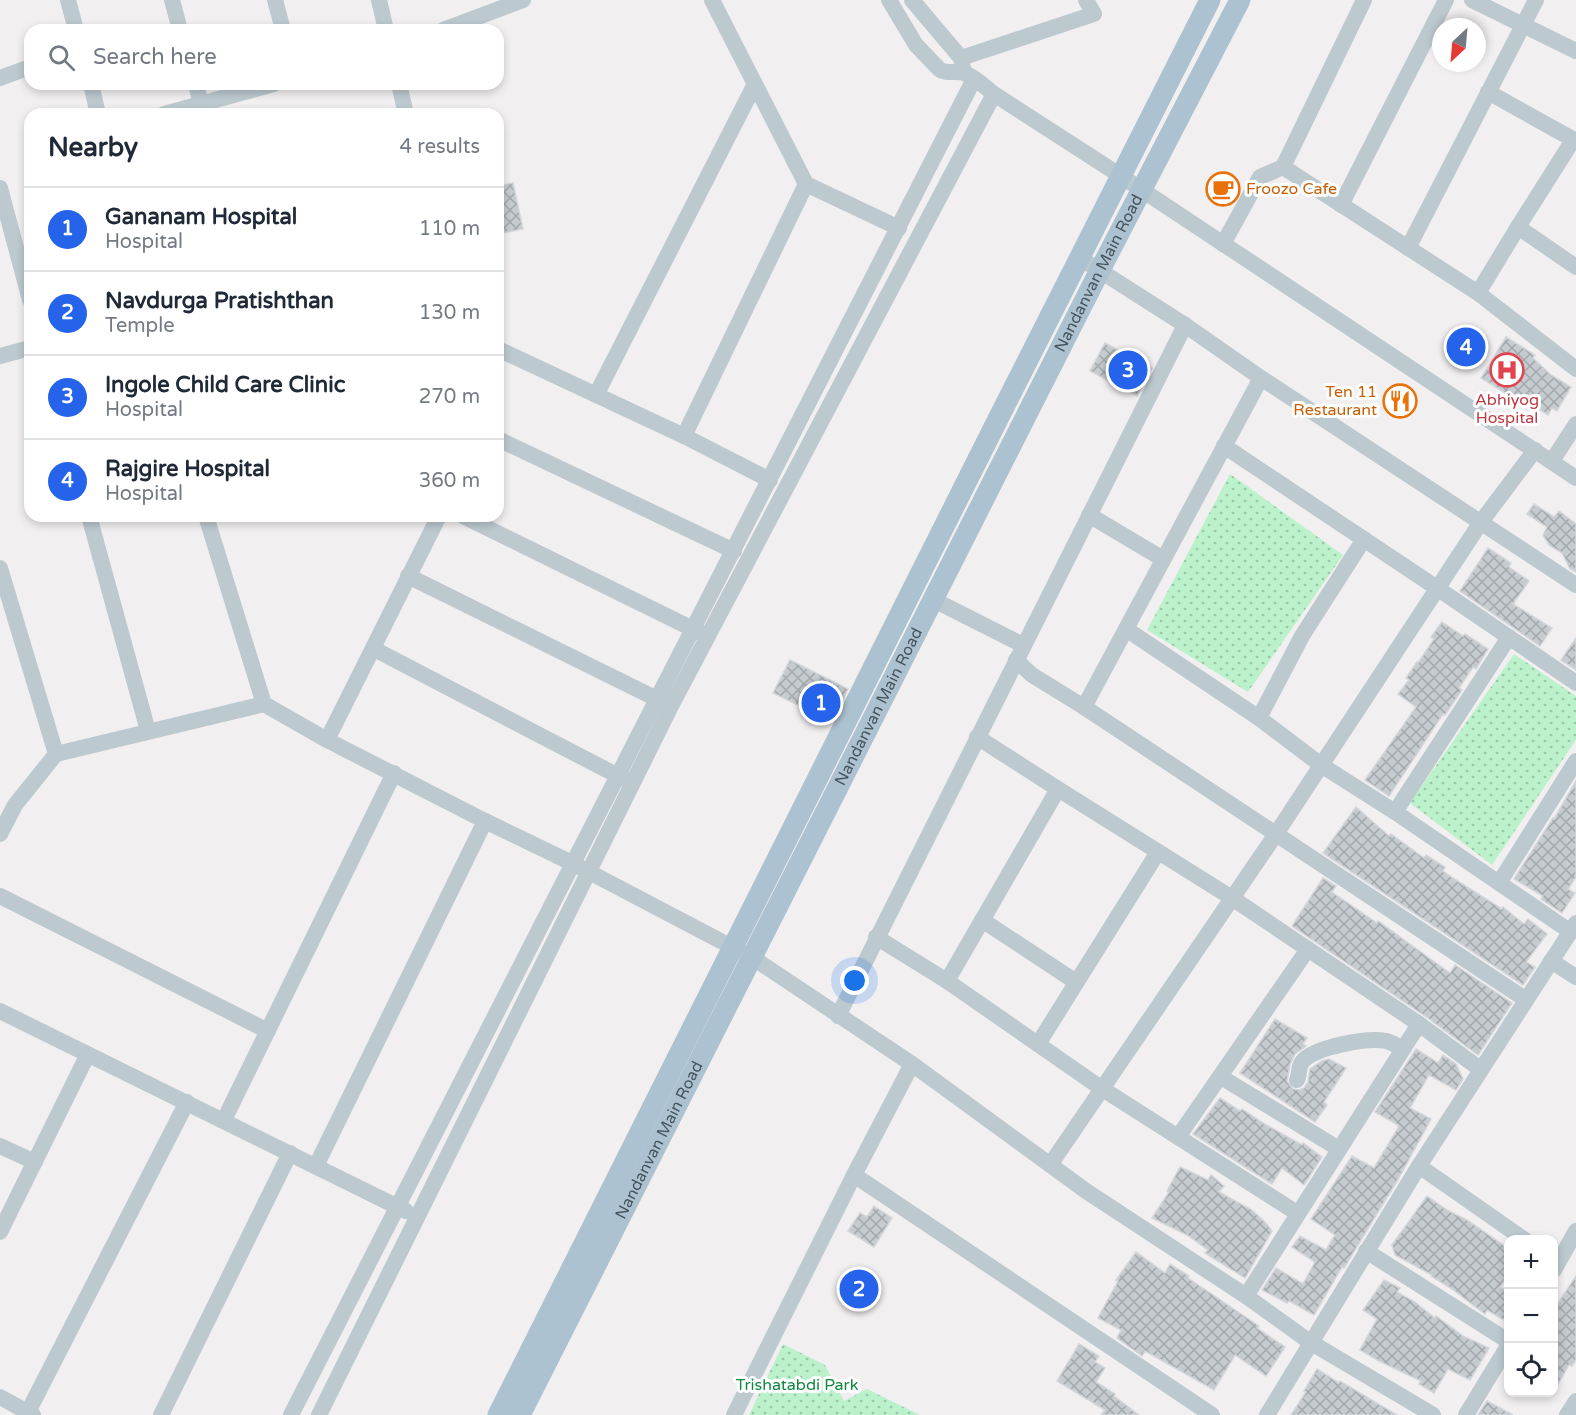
<!DOCTYPE html>
<meta charset="utf-8">
<style>
:root{--surface:#fff;--page:#f2f2f3;--text:#1f2937;--muted:#747a83;--line:#e0e1e3;--accent:#2563eb}
body{margin:0;font-family:"Varela Round",sans-serif;background:var(--page);color:var(--text)}
.controls{position:absolute;right:18px;bottom:18px;display:grid;overflow:hidden;border-radius:12px;box-shadow:0 3px 9px #0003}
.controls button{width:54px;height:54px;display:grid;place-items:center;padding:0;border:0;border-bottom:2px solid var(--line);background:var(--surface);color:var(--text);font:30px sans-serif}
.compass{position:absolute;left:1432px;top:18px;width:54px;height:54px;border-radius:50%;background:var(--surface);box-shadow:0 3px 9px #0003;rotate:206deg}
.you{position:absolute;left:855px;top:981px;width:21px;height:21px;margin:-15px;border:4px solid #fff;border-radius:50%;background:#1a73e8;box-shadow:0 0 0 9px #1a73e833}
.badge{display:grid;place-items:center;width:39px;height:39px;border-radius:50%;background:var(--accent);color:#fff;font-size:20px;font-weight:700}
.pin{position:absolute;translate:-50% -50%;border:3px solid #fff;box-shadow:0 2px 6px #0006}
.list{margin:0;padding:0;list-style:none}
h2{display:flex;justify-content:space-between;align-items:center;height:78px;margin:0;padding:0 24px;font-size:26px}
h2 small{font-size:20px;font-weight:400;color:var(--muted)}
.list li{display:grid;grid-template-columns:39px 1fr auto;gap:18px;align-items:center;box-sizing:border-box;height:84px;padding:0 24px;border-top:2px solid var(--line)}
.list b{display:block;font-size:22px;white-space:nowrap}
.list p{margin:0;font-size:20px;white-space:nowrap;color:var(--muted)}
.list em{font-size:20px;font-style:normal;color:var(--muted)}
.icon{flex:none;width:33px;height:33px;fill:none;stroke:currentColor;stroke-width:2;stroke-linecap:round;stroke-linejoin:round}
.map{position:relative;flex:none;width:1576px;height:1415px;overflow:hidden}
.search{position:absolute;background:var(--surface);box-shadow:0 3px 9px #0003;left:24px;top:24px;width:480px;height:66px;display:flex;align-items:center;gap:15px;box-sizing:border-box;padding:0 21px;border-radius:18px;color:var(--muted);font-size:22px}
.panel{position:absolute;background:var(--surface);box-shadow:0 3px 9px #0003;left:24px;top:108px;width:480px;height:414px;border-radius:18px}
.map>svg:first-child{display:block}
.park{fill:url(#park-dots)}
.building{fill:url(#building-cross-hatch);stroke:#d3d6db;stroke-width:1.5}
.lines{fill:none;stroke-linecap:round;stroke-linejoin:round}
.minor{stroke:#bcc9cf;stroke-width:16}
.major{stroke:#adc2d0;stroke-width:21}
.labels{text-anchor:middle;dominant-baseline:central;stroke-width:6;stroke-linejoin:round;paint-order:stroke}
.food-label{font-size:16px;fill:#c56008;stroke:#fff;text-anchor:start}
.street-label{font-size:16px;fill:#46555e;stroke:#fff}
.health-label{font-size:16px;fill:#be3a42;stroke:#fff}
.park-label{font-size:16px;fill:#118640;stroke:#fff}
</style>
<div class="map">
<svg width="1576" height="1415" viewBox="0 0 1576 1415">
<defs>
<pattern id="park-dots" width="8" height="8" patternUnits="userSpaceOnUse" patternTransform="scale(1.5)"><rect width="8" height="8" fill="#bbf2cb"/><path d="M2 2h.1M6 6h.1" fill="none" stroke="#9ac7a8" stroke-width="1.8" stroke-linecap="round"/></pattern>
<pattern id="building-cross-hatch" width="8" height="8" patternUnits="userSpaceOnUse" patternTransform="scale(1.5)"><rect width="8" height="8" fill="#c6cbcf"/><path d="M0 0l8 8M0 8l8-8" fill="none" stroke="#a3a8ab"/></pattern>
</defs>
<rect width="100%" height="100%" fill="#f2eff0"/>
<g class="park">
<path d="M1230,474L1343,555L1248,692L1147,630Z"/>
<path d="M1514,654L1576,696V740L1492,865L1410,803Z"/>
<path d="M783,1344L825,1365L844,1401L867,1389L920,1415H749Z"/>
</g>
<g class="building">
<path d="M513,183L523,229L498,234V186Z"/>
<path d="M1506,337L1535,355L1533,358L1551,375L1571,387L1557,411L1552,408L1548,415L1512,393L1510,396L1481,378Z"/>
<path d="M1105,343L1152,368L1137,396L1090,371Z"/>
<path d="M1534,504L1554,517L1559,511L1576,524V572L1570,569L1562,553L1549,545L1543,535L1547,527L1527,514Z"/>
<path d="M1488,548L1511,563L1509,567L1529,581L1513,604L1552,628L1540,646L1460,591Z"/>
<path d="M1442,622L1463,636L1465,634L1488,649L1476,669L1473,667L1459,688L1462,690L1445,715L1443,714L1389,796L1365,780L1416,707L1398,694L1409,680L1406,678L1417,662L1418,663L1434,639L1431,637Z"/>
<path d="M1576,638V670L1561,660Z"/>
<path d="M790,660L848,689L832,722L773,693Z"/>
<path d="M1576,781V877L1568,889L1575,893L1562,913L1541,899L1543,896L1514,879L1553,818L1554,819Z"/>
<path d="M1356,807L1389,836L1391,834L1424,858L1426,855L1445,867L1443,871L1456,880L1502,909L1503,907L1524,924L1528,919L1547,934L1526,962L1535,967L1523,985L1323,853Z"/>
<path d="M1323,878L1336,886L1332,892L1377,923L1378,921L1443,968L1450,973L1455,965L1512,1003L1478,1055L1425,1016L1292,926Z"/>
<path d="M1275,1019L1307,1038L1303,1044L1306,1046L1295,1054L1290,1064L1287,1081L1293,1089L1299,1090L1304,1088L1308,1082L1310,1069L1322,1061L1329,1059L1346,1068L1324,1102L1327,1105L1315,1122L1240,1073Z"/>
<path d="M1416,1049L1438,1063L1443,1055L1456,1064L1463,1079L1456,1090L1429,1075L1410,1108L1431,1119L1397,1181L1344,1268L1342,1267L1314,1315L1289,1301L1287,1303L1262,1290L1276,1268L1303,1284L1315,1262L1292,1247L1300,1236L1326,1250L1335,1235L1311,1219L1352,1156L1374,1168L1398,1128V1125L1375,1112Z"/>
<path d="M1220,1098L1240,1111L1242,1109L1263,1123L1302,1145L1303,1143L1322,1157L1304,1185L1282,1168L1272,1184L1193,1134Z"/>
<path d="M1180,1167L1208,1180L1211,1175L1224,1186L1219,1192L1252,1210L1265,1222L1272,1231L1245,1278L1205,1253L1208,1250L1187,1235L1152,1218L1169,1192L1167,1191Z"/>
<path d="M1427,1196L1447,1210L1467,1220L1509,1249V1274L1500,1287L1509,1292V1323L1487,1310L1485,1314L1452,1289L1431,1276L1432,1275L1395,1255L1392,1245Z"/>
<path d="M874,1206L892,1218L874,1247L848,1231L860,1213L867,1217Z"/>
<path d="M1136,1252L1165,1273L1170,1264L1189,1276L1188,1278L1259,1326L1257,1328L1285,1347L1266,1376L1235,1355L1214,1390L1145,1351L1142,1356L1117,1338L1121,1330L1098,1318L1118,1281L1116,1280Z"/>
<path d="M1576,1276V1360L1572,1366L1569,1365L1554,1391V1309Z"/>
<path d="M1384,1280L1400,1288L1397,1292L1415,1302L1435,1318L1436,1316L1463,1336L1489,1348L1470,1380L1448,1369L1434,1393L1419,1384L1421,1381L1379,1361L1360,1350L1377,1319L1363,1310Z"/>
<path d="M1079,1344L1099,1356L1095,1362L1105,1368L1096,1382L1115,1394L1114,1396L1139,1415H1101L1105,1410L1057,1381Z"/>
<path d="M1317,1369L1339,1383L1340,1381L1397,1415H1291L1306,1392L1304,1391Z"/>
<path d="M1487,1401L1513,1415H1478Z"/>
</g>
<g class="lines">
<g class="minor">
<path d="M68,0L76,30"/>
<path d="M172,0L180,30"/>
<path d="M275,0L283,30"/>
<path d="M379,0L386,30"/>
<path d="M712,0L806,184"/>
<path d="M889,0L916,45L939,69C947,75 955,70 964,73C974,76 985,87 994,94L1121,176L1576,478"/>
<path d="M912,0L961,58L963,68"/>
<path d="M1364,0L1283,167L1478,293L1576,369"/>
<path d="M1472,0L1576,51"/>
<path d="M443,30L523,0"/>
<path d="M961,58L1094,14L1086,0"/>
<path d="M0,78L30,67"/>
<path d="M91,84L98,114"/>
<path d="M196,84L201,104"/>
<path d="M399,84L406,114"/>
<path d="M1488,92L1576,141"/>
<path d="M164,114L274,84"/>
<path d="M1573,140L1518,227L1576,267"/>
<path d="M0,188L30,300"/>
<path d="M1341,205L1446,0"/>
<path d="M1223,244L1260,177L1283,167"/>
<path d="M1408,248L1536,0"/>
<path d="M1080,258L1185,325"/>
<path d="M1478,293L1518,227"/>
<path d="M498,349L684,436L770,480"/>
<path d="M0,356L30,348"/>
<path d="M1261,378L1576,585"/>
<path d="M596,395L755,84"/>
<path d="M684,436L806,184L899,228"/>
<path d="M498,439L734,551"/>
<path d="M1224,446L1437,588L1576,683"/>
<path d="M1552,461L1576,424"/>
<path d="M1089,515L1163,559"/>
<path d="M89,516L148,731"/>
<path d="M206,516L264,704L327,740L485,821L572,863L753,958L912,1064L1086,1191L1246,1296L1310,1342L1433,1415"/>
<path d="M463,516L701,633"/>
<path d="M0,568L56,754L264,704"/>
<path d="M408,576L665,703"/>
<path d="M934,600L1023,645"/>
<path d="M1126,629L1259,718L1321,765L1395,812L1571,932"/>
<path d="M374,649L626,780"/>
<path d="M1016,660L1032,675L1084,707"/>
<path d="M1259,718L1302,636L1364,539"/>
<path d="M977,737L1058,789"/>
<path d="M327,740L439,516"/>
<path d="M1395,812L1509,637"/>
<path d="M0,834L15,805L56,754"/>
<path d="M1499,883L1576,761"/>
<path d="M0,896L268,1031"/>
<path d="M982,920L1076,982"/>
<path d="M876,937L947,981"/>
<path d="M1551,961L1576,977"/>
<path d="M0,1011L406,1211"/>
<path d="M838,1016L1185,325L1261,378L1084,707L1525,999"/>
<path d="M1419,1024L1480,1069"/>
<path d="M1038,1044L1158,852"/>
<path d="M912,1064L854,1175L1212,1415"/>
<path d="M1221,1077L1339,1149"/>
<path d="M1297,1080C1300,1074 1298,1067 1302,1062C1314,1047 1368,1037 1386,1041C1392,1042 1397,1046 1403,1049"/>
<path d="M224,1120L394,773"/>
<path d="M1178,1137L1308,949"/>
<path d="M0,1146L35,1162"/>
<path d="M1050,1165L1276,834L1481,522L1535,450"/>
<path d="M316,1166L485,821"/>
<path d="M1419,1166L1525,1240"/>
<path d="M0,1232L87,1056"/>
<path d="M1366,1251L1508,1341"/>
<path d="M1554,1270L1576,1231"/>
<path d="M1246,1296L1419,1024L1232,898L1058,789L947,981L1101,1088L1297,1213"/>
<path d="M0,1397L33,1415"/>
<path d="M28,1412L187,1102"/>
<path d="M161,1415L290,1153"/>
<path d="M291,1415L974,79"/>
<path d="M319,1415L671,706L994,94"/>
<path d="M734,1415L854,1175"/>
<path d="M1267,1415L1419,1166L1576,923"/>
<path d="M1466,1415L1508,1346"/>
<path d="M1567,1415L1576,1401"/>
</g>
<g class="major">
<path d="M498,1415L993,429L1210,0"/>
<path id="s1" d="M520,1415L1100,270L1240,0"/>
</g>
</g>
<defs>
<symbol id="cafe-ring" viewBox="-11 -11 22 22"><circle r="9.5" fill="#fff" stroke="#e8710a" stroke-width="1.5"/><path d="M-5.5-4.5H6V0H3Q3 3.5 0 3.5H-2.5Q-5.5 3.5-5.5 0ZM3-3.2v2h1.7v-2ZM-6 4.5H4V6H-6Z" fill="#e8710a"/></symbol>
<symbol id="hospital-ring" viewBox="-11 -11 22 22"><circle r="9.5" fill="#fff" stroke="#e0444e" stroke-width="1.5"/><path d="M-5-5h3v3.5h4V-5h3V5h-3V1.5h-4V5h-3Z" fill="#e0444e"/></symbol>
<symbol id="restaurant-ring" viewBox="-11 -11 22 22"><circle r="9.5" fill="#fff" stroke="#e8710a" stroke-width="1.5"/><path d="M-5-6h1v4h1v-4h1v4h1v-4h1v5L-1.5 .5V6h-2V.5L-5-1ZM5-6V6H3V1.5H1.5Q1.5-4 5-6Z" fill="#e8710a"/></symbol>
</defs>
<g fill-rule="evenodd">
<use href="#cafe-ring" x="1204" y="170" width="38" height="38"/>
<use href="#hospital-ring" x="1488" y="351" width="38" height="38"/>
<use href="#restaurant-ring" x="1381" y="382" width="38" height="38"/>
</g>
<g class="labels">
<g class="food-label">
<text x="1246" y="189">Froozo Cafe</text>
<text x="1377" y="392" text-anchor="end">Ten 11<tspan x="1377" dy="18">Restaurant</tspan></text>
</g>
<g class="street-label">
<text stroke="none"><textPath href="#s1" startOffset="1280">Nandanvan Main Road</textPath></text>
<text stroke="none"><textPath href="#s1" startOffset="794">Nandanvan Main Road</textPath></text>
<text stroke="none"><textPath href="#s1" startOffset="308">Nandanvan Main Road</textPath></text>
</g>
<g class="health-label">
<text x="1507" y="400">Abhiyog<tspan x="1507" dy="18">Hospital</tspan></text>
</g>
<g class="park-label">
<text x="797" y="1385">Trishatabdi Park</text>
</g>
</g>
</svg>
<div class="controls">
<button>+</button>
<button>−</button>
<button><svg class="icon" aria-label="locate" viewBox="0 0 24 24"><circle cx="12" cy="12" r="6"/><path d="M12 2v4M12 18v4M2 12h4M18 12h4"/></svg></button>
</div>
<svg class="compass" viewBox="-18 -18 36 36"><path d="M0-13l5 13h-10z" fill="#e53935"/><path d="M0 13l5-13h-10z" fill="#747a83"/></svg>
<div class="you"></div>
<div class="pin badge" style="left:821px;top:703px">1</div>
<div class="pin badge" style="left:859px;top:1289px">2</div>
<div class="pin badge" style="left:1128px;top:370px">3</div>
<div class="pin badge" style="left:1466px;top:347px">4</div>
<div class="search"><svg class="icon" aria-label="search" viewBox="0 0 24 24"><circle cx="10" cy="10" r="6"/><path d="M15 15l6 6"/></svg>Search here</div>
<section class="panel">
<h2>Nearby<small>4 results</small></h2>
<ul class="list">
<li><span class="badge">1</span><div><b>Gananam Hospital</b><p>Hospital</p></div><em>110 m</em></li>
<li><span class="badge">2</span><div><b>Navdurga Pratishthan</b><p>Temple</p></div><em>130 m</em></li>
<li><span class="badge">3</span><div><b>Ingole Child Care Clinic</b><p>Hospital</p></div><em>270 m</em></li>
<li><span class="badge">4</span><div><b>Rajgire Hospital</b><p>Hospital</p></div><em>360 m</em></li>
</ul>
</section>
</div>
